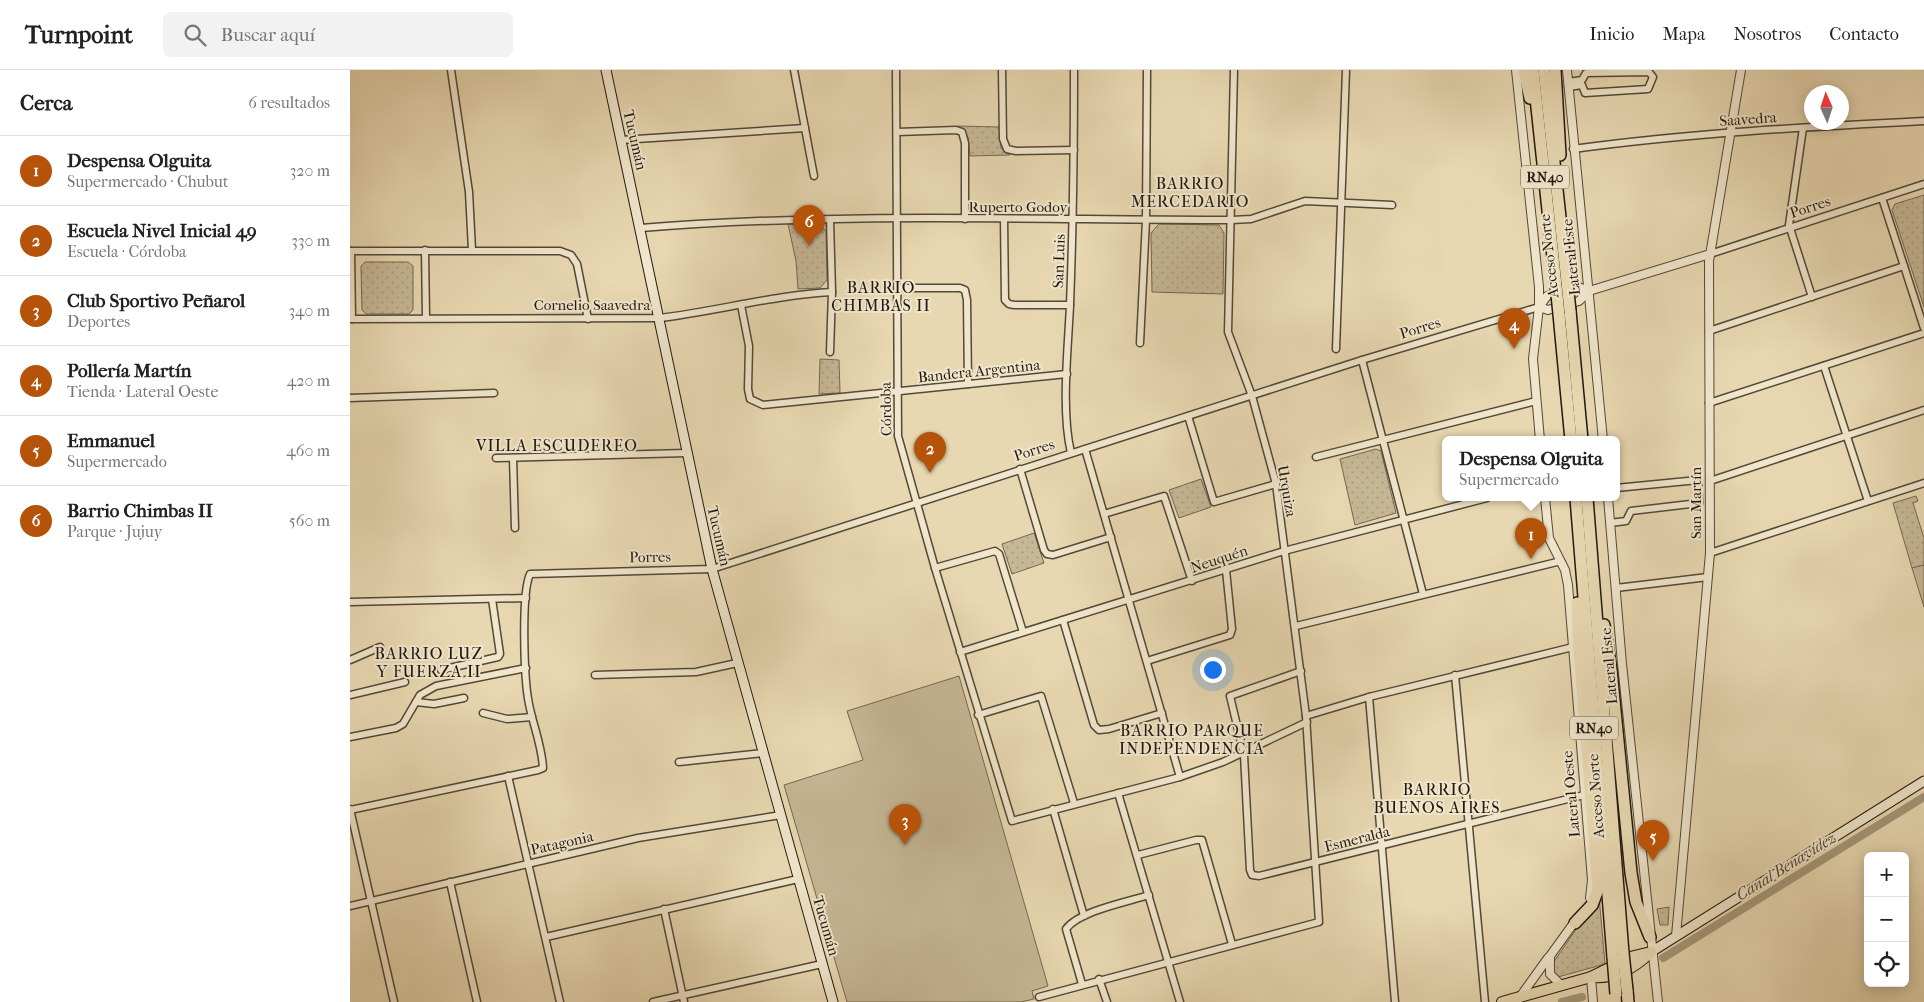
<!DOCTYPE html>
<html lang="es">
<meta charset="utf-8">
<style>
:root{--surface:#fff;--page:#f2f2f2;--text:#222;--muted:#767676;--line:#e0e0e0;--accent:#b45309}
body{margin:0;font-family:"IM FELL French Canon",serif;background:var(--page);color:var(--text)}
.controls{position:absolute;right:15px;bottom:15px;display:grid;overflow:hidden;border-radius:8px;box-shadow:0 2px 12px #0003}
.controls button{width:45px;height:45px;display:grid;place-items:center;padding:0;border:0;border-bottom:1px solid var(--line);background:var(--surface);color:var(--text);font:25px sans-serif}
.compass{position:absolute;left:1454px;top:15px;width:45px;height:45px;border-radius:50%;background:var(--surface);box-shadow:0 2px 12px #0003;rotate:357deg}
.you{position:absolute;left:862px;top:599px;width:18px;height:18px;margin:-12px;border:4px solid #fff;border-radius:50%;background:#1a73e8;box-shadow:0 0 0 8px #1a73e833}
.badge{display:grid;place-items:center;width:32px;height:32px;border-radius:50%;background:var(--accent);color:#fff;font-size:16px;font-weight:700}
.pin{position:absolute;translate:-50% -41px;filter:drop-shadow(0 1px 2px #0008)}
.pin::after{content:'';position:absolute;top:26px;width:18px;height:15px;background:inherit;clip-path:polygon(0 0,100% 0,50% 100%)}
.popup{position:absolute;left:1092px;top:366px;width:178px;height:65px;box-sizing:border-box;display:grid;place-content:center;border-radius:8px;background:var(--surface);filter:drop-shadow(0 1px 4px #0005);font-size:16px;white-space:nowrap;color:var(--muted)}
.popup b{font-size:19px;color:var(--text)}
.popup::after{content:'';position:absolute;left:50%;top:100%;margin-left:-10px;border:10px solid transparent;border-top-color:var(--surface)}
.list{margin:0;padding:0;list-style:none}
h2{display:flex;justify-content:space-between;align-items:center;height:65px;margin:0;padding:0 20px;font-size:21px}
h2 small{font-size:16px;font-weight:400;color:var(--muted)}
.list li{display:grid;grid-template-columns:32px 1fr auto;gap:15px;align-items:center;box-sizing:border-box;height:70px;padding:0 20px;border-top:1px solid var(--line)}
.list b{display:block;font-size:19px;white-space:nowrap}
.list p{margin:0;font-size:16px;white-space:nowrap;color:var(--muted)}
.list em{font-size:16px;font-style:normal;color:var(--muted)}
.icon{flex:none;width:28px;height:28px;fill:none;stroke:currentColor;stroke-width:2;stroke-linecap:round;stroke-linejoin:round}
.map{position:relative;flex:none;width:1574px;height:932px;overflow:hidden}
header{display:flex;align-items:center;gap:30px;box-sizing:border-box;height:70px;padding:0 25px;background:var(--surface);border-bottom:1px solid var(--line)}
header strong{font-size:24px}
nav{display:flex;gap:28px;margin-inline-start:auto;font-size:18px}
.search{width:350px;height:45px;background:var(--page);display:flex;align-items:center;gap:12px;box-sizing:border-box;padding:0 18px;border-radius:8px;color:var(--muted);font-size:19px}
main{display:flex}
aside{flex:1;background:var(--surface)}
.map>svg:first-child{display:block}
.green{fill:url(#green-dots);stroke:#746853}
.pitch{fill:#c6b796;stroke:#746853}
.lines{fill:none;stroke-linecap:round;stroke-linejoin:round}
.canal{stroke:#a5977a;stroke-width:8}
.minor-casing{stroke:#544838;stroke-width:9}
.tertiary-casing{stroke:#544838;stroke-width:10}
.secondary-casing{stroke:#221810;stroke-width:11}
.primary-casing{stroke:#221810;stroke-width:12}
.motorway-casing{stroke:#221810;stroke-width:14}
.minor{stroke:#f0e6cc;stroke-width:6}
.tertiary{stroke:#f0e6cc;stroke-width:8}
.secondary{stroke:#f0e6cc;stroke-width:9}
.primary{stroke:#e8d8b1;stroke-width:10}
.motorway{stroke:#e8d8b1;stroke-width:11}
.motorway-bridge-casing{stroke:#221810;stroke-width:14;stroke-linecap:butt}
.motorway-bridge{stroke:#e8d8b1;stroke-width:11}
.labels{text-anchor:middle;dominant-baseline:central;stroke-width:4;stroke-linejoin:round;paint-order:stroke}
.shield{fill:#f0e6cc;stroke:#605648;stroke-width:1}
.shield-label{font-size:14px;font-weight:bold;fill:#221810}
.street-label{font-size:15px;fill:#221810;stroke:#f0e6cc}
.neighbourhood-label{font-size:16px;letter-spacing:1px;fill:#221810;stroke:#f0e6cc}
.water-label{font-size:16px;font-style:italic;fill:#564b3a;stroke:#f0e6cc}
</style>
<header>
<strong>Turnpoint</strong>
<div class="search"><svg class="icon" aria-label="search" viewBox="0 0 24 24"><circle cx="10" cy="10" r="6"/><path d="M15 15l6 6"/></svg>Buscar aquí</div>
<nav><a>Inicio</a><a>Mapa</a><a>Nosotros</a><a>Contacto</a></nav>
</header>
<main>
<aside>
<h2>Cerca<small>6 resultados</small></h2>
<ul class="list">
<li><span class="badge">1</span><div><b>Despensa Olguita</b><p>Supermercado · Chubut</p></div><em>320 m</em></li>
<li><span class="badge">2</span><div><b>Escuela Nivel Inicial 49</b><p>Escuela · Córdoba</p></div><em>330 m</em></li>
<li><span class="badge">3</span><div><b>Club Sportivo Peñarol</b><p>Deportes</p></div><em>340 m</em></li>
<li><span class="badge">4</span><div><b>Pollería Martín</b><p>Tienda · Lateral Oeste</p></div><em>420 m</em></li>
<li><span class="badge">5</span><div><b>Emmanuel</b><p>Supermercado</p></div><em>460 m</em></li>
<li><span class="badge">6</span><div><b>Barrio Chimbas II</b><p>Parque · Jujuy</p></div><em>560 m</em></li>
</ul>
</aside>
<div class="map">
<svg width="1574" height="932" viewBox="0 0 1574 932">
<defs>
<pattern id="green-dots" width="8" height="8" patternUnits="userSpaceOnUse" patternTransform="scale(1.25)"><rect width="8" height="8" fill="#c6b796"/><path d="M2 2h.1M6 6h.1" fill="none" stroke="#aa9d80" stroke-width="1.8" stroke-linecap="round"/></pattern>
</defs>
<rect width="100%" height="100%" fill="#e8d8b1"/>
<filter id="stains"><feTurbulence type="fractalNoise" baseFrequency=".004" numOctaves="4"/><feColorMatrix values="0 0 0 0 .2 0 0 0 0 .09 0 0 0 0 .02 0 0 0 .5 -.17"/></filter>
<radialGradient id="worn" r=".72"><stop offset=".6" stop-color="#630" stop-opacity="0"/><stop offset="1" stop-color="#630" stop-opacity=".3"/></radialGradient>
<g class="green">
<path d="M608,56L649,57L651,78L660,85L620,86L618,67Z"/>
<path d="M1574,125V237L1542,140L1545,134Z"/>
<path d="M438,154L470,156L476,161L477,210L470,218L448,219L446,191Z"/>
<path d="M809,154L869,155L874,163L873,224L802,222L801,163Z"/>
<path d="M15,192H58L63,196V240L59,244H16L12,240L11,196Z"/>
<path d="M470,289L489,290L490,323L469,324Z"/>
<path d="M1026,379L1031,381L1046,443L1005,455L990,389Z"/>
<path d="M851,409L861,437L829,448L819,420Z"/>
<path d="M1566,426L1568,431L1563,433L1574,468V495L1562,498L1543,433Z"/>
<path d="M684,463L694,493L662,504L652,474Z"/>
<path d="M1249,826L1255,894L1208,907L1203,903V893Z"/>
<path d="M1319,837L1318,855H1310L1307,839Z"/>
</g>
<g class="pitch">
<path d="M1574,495V537L1562,498Z"/>
<path d="M609,606L698,916L682,921L684,929L671,932H497L434,715L513,690L497,641Z"/>
</g>
<g class="lines">
<g class="canal">
<path d="M1313,888L1574,727"/>
<path d="M1212,932L1232,927"/>
</g>
<defs>
<g id="minor">
<path d="M101,0L119,122L122,180"/>
<path d="M444,0L464,106"/>
<path d="M546,0L548,366L585,498L662,751L830,707L873,692L957,652"/>
<path d="M652,0L653,69L657,79L666,81L724,80"/>
<path d="M1218,12L1232,10L1236,3L1299,2L1303,7L1298,19L1235,23L1232,15L1218,17"/>
<path d="M1453,58L1439,155L1462,227"/>
<path d="M547,62L606,60L612,62L615,73V149"/>
<path d="M271,70L455,58"/>
<path d="M1223,79C1340,63 1457,57 1574,51"/>
<path d="M1532,128L1574,258"/>
<path d="M654,149L655,230L659,234L664,235H720"/>
<path d="M480,150L482,222L480,282"/>
<path d="M291,158C487,142 685,150 882,150L901,149L955,131L1042,135"/>
<path d="M75,180L76,247"/>
<path d="M0,181H210L221,185L227,194L238,249"/>
<path d="M1,181L2,249"/>
<path d="M1360,184L1574,114"/>
<path d="M548,218H610L615,220L617,230L618,314"/>
<path d="M391,235L399,276L398,319L400,329L413,335L717,304"/>
<path d="M0,249L310,248C368,241 424,225 482,222"/>
<path d="M1359,261L1554,196"/>
<path d="M790,273L796,150L797,0"/>
<path d="M986,279L996,0"/>
<path d="M1012,290L1073,524"/>
<path d="M1474,296L1518,431"/>
<path d="M0,328L144,323"/>
<path d="M1359,333L1574,263"/>
<path d="M838,346L864,432L926,414"/>
<path d="M735,379L830,707"/>
<path d="M721,383C711,340 718,280 720,235C723,157 724,78 724,0"/>
<path d="M966,387L1186,331"/>
<path d="M146,388L336,383"/>
<path d="M163,388L165,458"/>
<path d="M670,399L694,480L697,484L703,485L761,467"/>
<path d="M1360,411L1574,340"/>
<path d="M754,444L814,426L842,511"/>
<path d="M1260,453L1276,451L1281,441L1349,433L1348,410L1266,418"/>
<path d="M1360,483L1574,413"/>
<path d="M585,498L645,481L649,484L673,562"/>
<path d="M1266,518L1358,507"/>
<path d="M0,532L176,528"/>
<path d="M713,550L744,655L749,660L759,659L812,643"/>
<path d="M946,556L1211,491"/>
<path d="M610,582L934,481L1137,428"/>
<path d="M0,590L30,577"/>
<path d="M797,591L880,565L882,559L876,500"/>
<path d="M91,600L148,587L150,584L142,529"/>
<path d="M951,601L880,626L894,685L900,800L902,805L909,806L1234,725"/>
<path d="M245,605L346,602L387,593"/>
<path d="M1105,605L1135,932"/>
<path d="M0,625L55,612"/>
<path d="M1019,627L1045,932"/>
<path d="M66,632L84,634L114,628"/>
<path d="M133,643L157,649L182,647"/>
<path d="M628,645L691,626L724,733"/>
<path d="M956,646L1019,627L1223,577"/>
<path d="M0,667L46,658L53,654L70,625L86,616L176,598"/>
<path d="M329,692L413,683"/>
<path d="M158,706L210,932"/>
<path d="M768,723L830,932"/>
<path d="M0,739L44,932"/>
<path d="M703,739L734,846"/>
<path d="M0,740L188,700L193,698C192,676 183,655 179,634C174,610 171,524 180,504L362,499L1012,290L1189,237"/>
<path d="M788,785L846,770H852L882,874"/>
<path d="M100,812L127,932"/>
<path d="M0,836L288,768L431,745"/>
<path d="M314,839L334,932"/>
<path d="M196,867L448,809"/>
<path d="M749,909L757,932"/>
<path d="M732,914L716,859C729,841 777,832 799,825"/>
<path d="M689,927L969,852L956,646L926,414L902,326L878,262L884,0"/>
<path d="M303,932L472,894"/>
</g>
<g id="tertiary">
<path d="M1166,0L1189,217V237L1183,289L1190,370"/>
<path d="M1217,0L1253,370"/>
<path d="M1189,237L1198,240L1229,231L1239,221L1360,184"/>
<path d="M1189,237L1197,226L1228,217L1239,221"/>
<path d="M1195,428L1199,468L1215,500L1218,515L1242,810L1240,828"/>
<path d="M1258,428L1272,594L1308,932"/>
<path d="M1326,866L1360,483L1359,191L1391,0"/>
<path d="M1241,907L1243,932"/>
<path d="M1211,915L1200,904V886L1226,850"/>
<path d="M1170,927L1198,888"/>
</g>
<g id="secondary">
<path d="M256,0L362,499L483,932"/>
<path d="M1301,882L1574,711"/>
</g>
<g id="primary">
<path d="M1241,907C1265,909 1283,899 1300,883"/>
<path d="M1152,932L1241,907L1284,886L1301,882"/>
</g>
<g id="motorway">
<path d="M1174,0L1180,28"/>
<path d="M1183,0L1206,215"/>
<path d="M1194,0L1217,212"/>
<path d="M1205,0L1210,85"/>
<path d="M1220,241L1232,370"/>
<path d="M1209,244L1221,370"/>
<path d="M1226,428L1263,887"/>
<path d="M1237,428L1273,883"/>
<path d="M1254,555L1261,600L1281,803L1286,832L1300,867"/>
<path d="M1225,853L1242,835L1248,819L1229,579L1227,533"/>
<path d="M1277,920L1278,932"/>
</g>
</defs>
<use href="#minor" class="minor-casing"/>
<use href="#tertiary" class="tertiary-casing"/>
<use href="#secondary" class="secondary-casing"/>
<use href="#primary" class="primary-casing"/>
<use href="#motorway" class="motorway-casing"/>
<use href="#minor" class="minor"/>
<use href="#tertiary" class="tertiary"/>
<use href="#secondary" class="secondary"/>
<use href="#primary" class="primary"/>
<use href="#motorway" class="motorway"/>
<defs>
<g id="motorway-bridge">
<path d="M1217,212L1220,241"/>
<path d="M1206,215L1209,244"/>
<path d="M1273,883L1277,920"/>
<path d="M1263,887L1266,924"/>
</g>
</defs>
<use href="#motorway-bridge" class="motorway-bridge-casing"/>
<use href="#motorway-bridge" class="motorway-bridge"/>
</g>
<g class="labels">
<g class="shield">
<rect x="1171" y="95.5" width="48" height="23" rx="4"/>
<rect x="1220" y="646.5" width="48" height="23" rx="4"/>
</g>
<g class="shield-label">
<text x="1195" y="107">RN40</text>
<text x="1244" y="658">RN40</text>
</g>
<g class="street-label">
<text transform="translate(1398 49) rotate(-4)">Saavedra</text>
<text transform="translate(285 70) rotate(77)">Tucumán</text>
<text x="668" y="137">Ruperto Godoy</text>
<text transform="translate(1460 137) rotate(-18)">Porres</text>
<text transform="translate(1199 186) rotate(-96)">Acceso Norte</text>
<text transform="translate(1221 187) rotate(-96)">Lateral Este</text>
<text transform="translate(709 191) rotate(-88)">San Luis</text>
<text x="242" y="235">Cornelio Saavedra</text>
<text transform="translate(1070 258) rotate(-17)">Porres</text>
<text transform="translate(629 301) rotate(-6)">Bandera Argentina</text>
<text transform="translate(536 339) rotate(-91)">Córdoba</text>
<text transform="translate(684 380) rotate(-18)">Porres</text>
<text transform="translate(937 421) rotate(80)">Urquiza</text>
<text transform="translate(1346 433) rotate(-90)">San Martín</text>
<text transform="translate(369 466) rotate(77)">Tucumán</text>
<text transform="translate(300 487) rotate(-1)">Porres</text>
<text transform="translate(869 489) rotate(-18)">Neuquén</text>
<text transform="translate(1259 596) rotate(-95)">Lateral Este</text>
<text transform="translate(1221 724) rotate(-95)">Lateral Oeste</text>
<text transform="translate(1246 726) rotate(-94)">Acceso Norte</text>
<text transform="translate(1007 769) rotate(-14)">Esmeralda</text>
<text transform="translate(212 773) rotate(-13)">Patagonia</text>
<text transform="translate(476 856) rotate(74)">Tucumán</text>
</g>
<g class="neighbourhood-label">
<text x="840" y="113">BARRIO<tspan x="840" dy="18">MERCEDARIO</tspan></text>
<text x="531" y="217">BARRIO<tspan x="531" dy="18">CHIMBAS II</tspan></text>
<text x="207" y="375">VILLA ESCUDEREO</text>
<text x="79" y="583">BARRIO LUZ<tspan x="79" dy="18">Y FUERZA II</tspan></text>
<text x="842" y="660">BARRIO PARQUE<tspan x="842" dy="18">INDEPENDENCIA</tspan></text>
<text x="1087" y="719">BARRIO<tspan x="1087" dy="18">BUENOS AIRES</tspan></text>
</g>
<g class="water-label">
<text transform="translate(1436 796) rotate(-32)">Canal Benavídez</text>
</g>
</g>
<rect width="100%" height="100%" filter="url(#stains)"/>
<rect width="100%" height="100%" fill="url(#worn)"/>
</svg>
<div class="controls">
<button>+</button>
<button>−</button>
<button><svg class="icon" aria-label="locate" viewBox="0 0 24 24"><circle cx="12" cy="12" r="6"/><path d="M12 2v4M12 18v4M2 12h4M18 12h4"/></svg></button>
</div>
<svg class="compass" viewBox="-18 -18 36 36"><path d="M0-13l5 13h-10z" fill="#e53935"/><path d="M0 13l5-13h-10z" fill="#767676"/></svg>
<div class="you"></div>
<div class="pin badge" style="left:1181px;top:489px">1</div>
<div class="popup"><b>Despensa Olguita</b>Supermercado</div>
<div class="pin badge" style="left:580px;top:403px">2</div>
<div class="pin badge" style="left:555px;top:775px">3</div>
<div class="pin badge" style="left:1164px;top:279px">4</div>
<div class="pin badge" style="left:1303px;top:791px">5</div>
<div class="pin badge" style="left:459px;top:176px">6</div>
</div>
</main>
